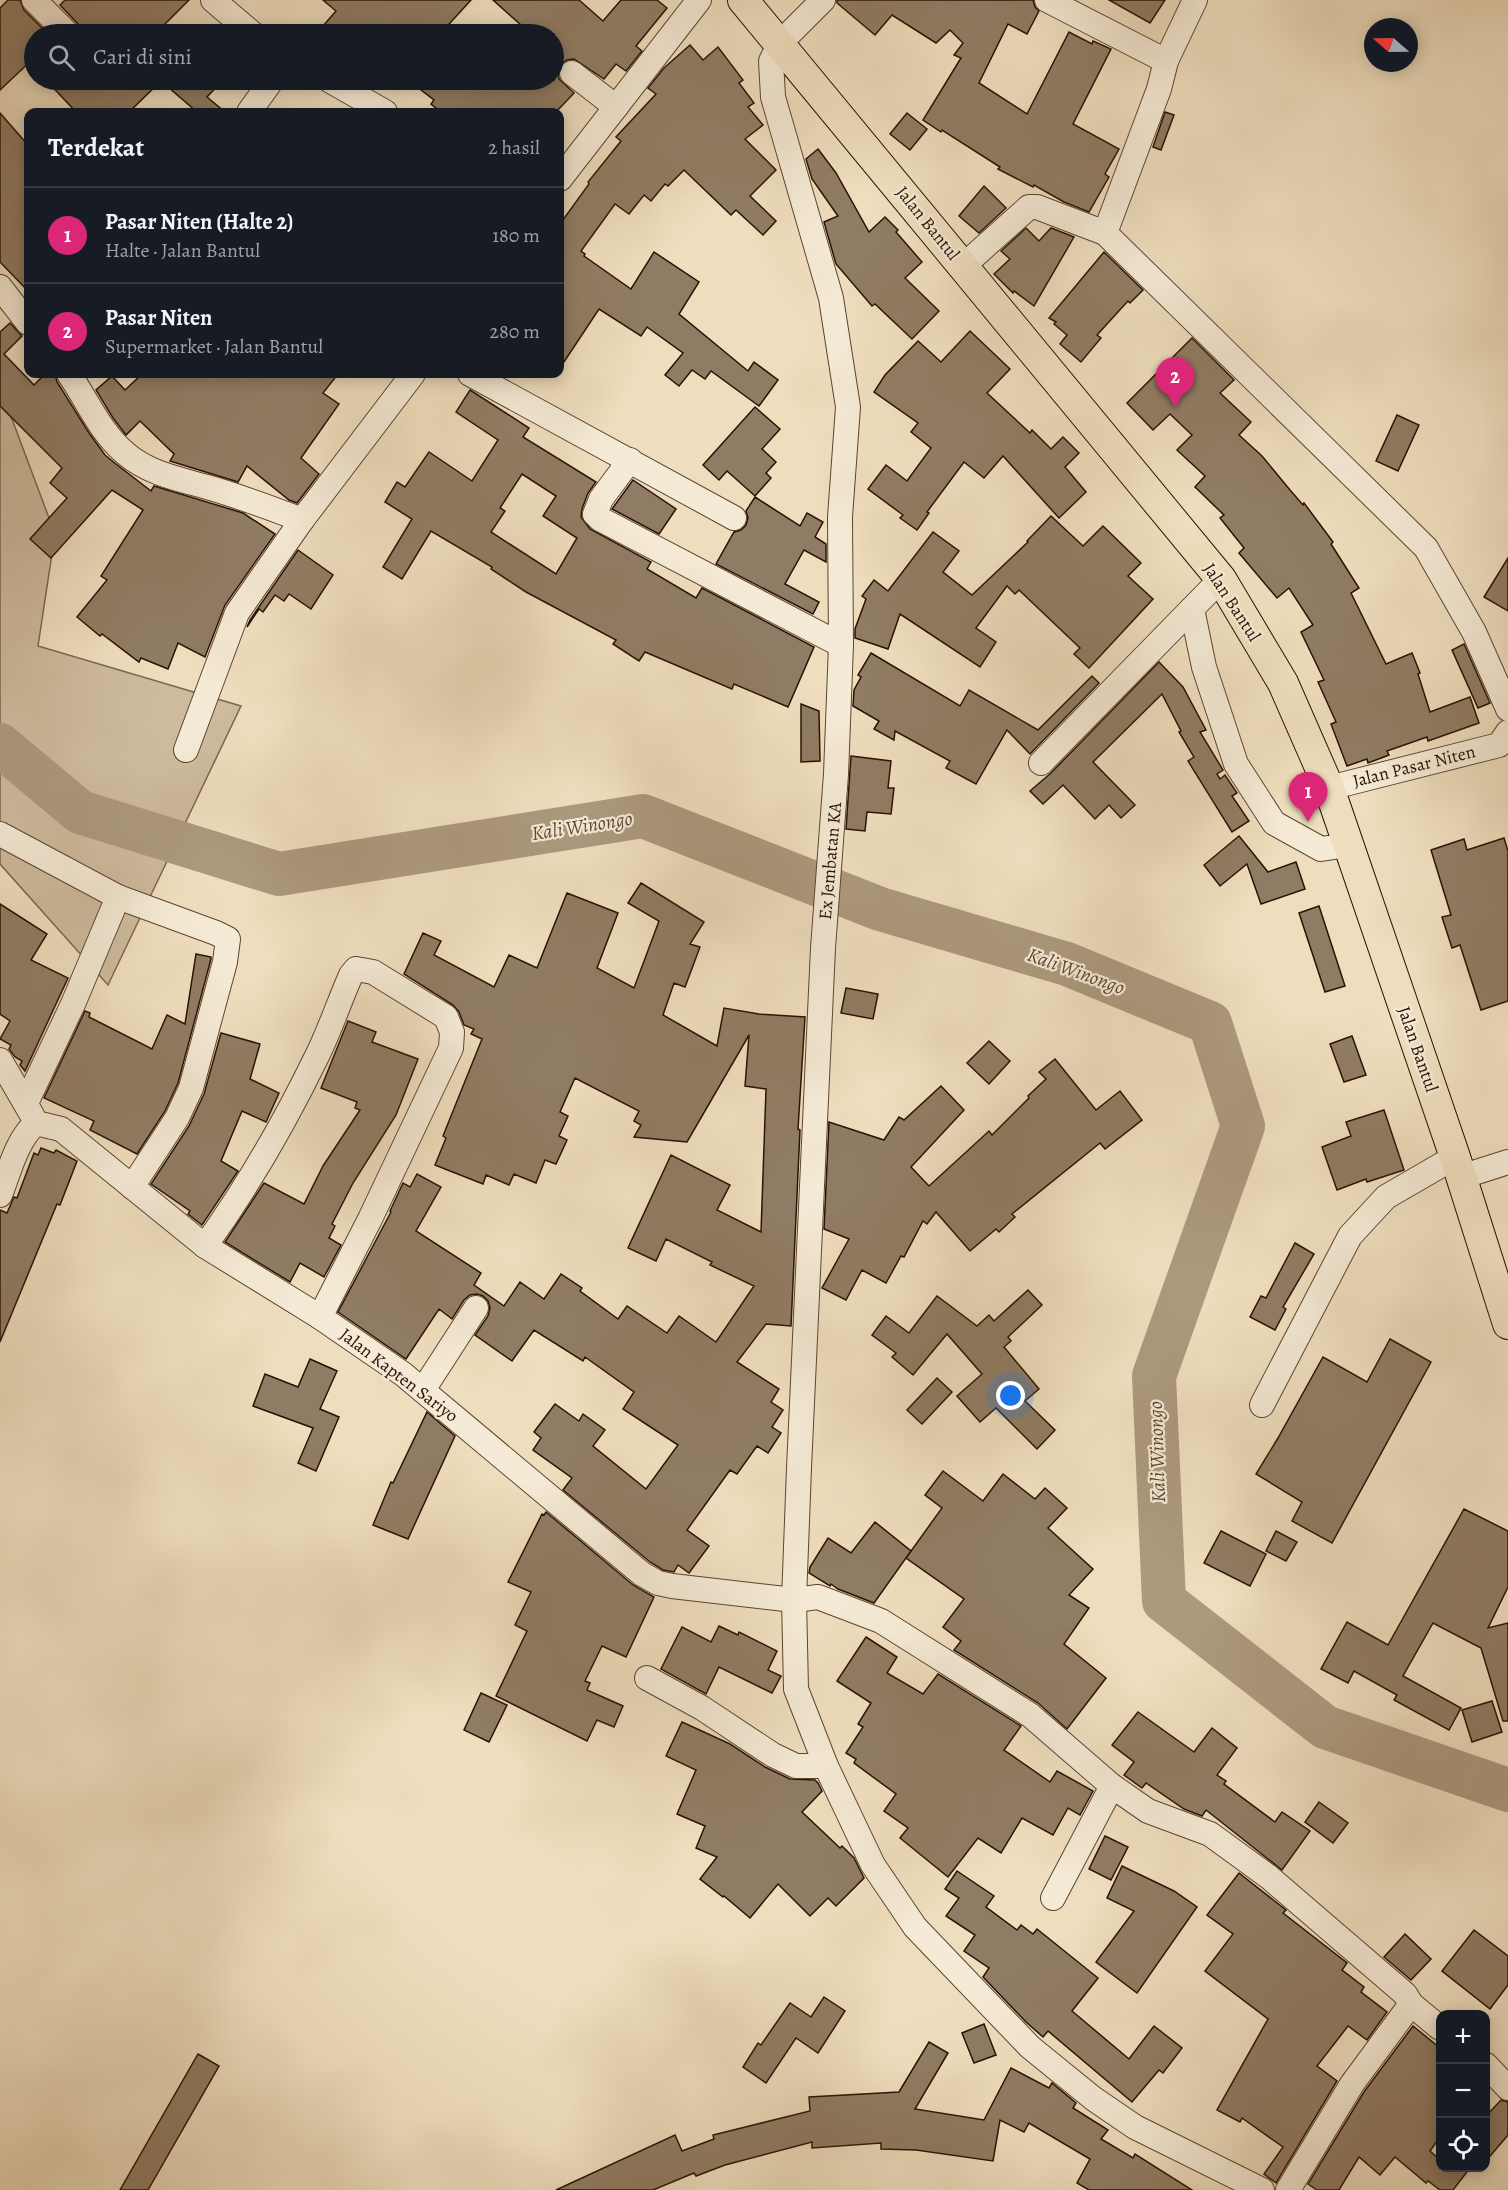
<!DOCTYPE html>
<html lang="id">
<meta charset="utf-8">
<style>
:root{--surface:#171b24;--page:#242831;--text:#f1f3f6;--muted:#9ea1a6;--line:#363941;--accent:#db2777}
body{margin:0;font-family:Alegreya,serif;background:var(--page);color:var(--text)}
.controls{position:absolute;right:18px;bottom:18px;display:grid;overflow:hidden;border-radius:12px;box-shadow:0 3px 15px #0003}
.controls button{width:54px;height:54px;display:grid;place-items:center;padding:0;border:0;border-bottom:2px solid var(--line);background:var(--surface);color:var(--text);font:30px sans-serif}
.compass{position:absolute;left:1364px;top:18px;width:54px;height:54px;border-radius:50%;background:var(--surface);box-shadow:0 3px 15px #0003;rotate:290deg}
.you{position:absolute;left:1011px;top:1396px;width:21px;height:21px;margin:-15px;border:4px solid #fff;border-radius:50%;background:#1a73e8;box-shadow:0 0 0 9px #1a73e833}
.badge{display:grid;place-items:center;width:39px;height:39px;border-radius:50%;background:var(--accent);color:#fff;font-size:20px;font-weight:700}
.pin{position:absolute;translate:-50% -50px;filter:drop-shadow(0 2px 3px #0008)}
.pin::after{content:'';position:absolute;top:32px;width:21px;height:18px;background:inherit;clip-path:polygon(0 0,100% 0,50% 100%)}
.list{margin:0;padding:0;list-style:none}
h2{display:flex;justify-content:space-between;align-items:center;height:78px;margin:0;padding:0 24px;font-size:26px}
h2 small{font-size:20px;font-weight:400;color:var(--muted)}
.list li{display:grid;grid-template-columns:39px 1fr auto;gap:18px;align-items:center;box-sizing:border-box;height:96px;padding:0 24px;border-top:2px solid var(--line)}
.list b{display:block;font-size:22px;white-space:nowrap}
.list p{margin:0;font-size:20px;white-space:nowrap;color:var(--muted)}
.list em{font-size:20px;font-style:normal;color:var(--muted)}
.icon{flex:none;width:33px;height:33px;fill:none;stroke:currentColor;stroke-width:2;stroke-linecap:round;stroke-linejoin:round}
.map{position:relative;flex:none;width:1508px;height:2190px;overflow:hidden}
.search{position:absolute;background:var(--surface);box-shadow:0 3px 15px #0003;left:24px;top:24px;width:540px;height:66px;display:flex;align-items:center;gap:15px;box-sizing:border-box;padding:0 21px;border-radius:33px;color:var(--muted);font-size:22px}
.panel{position:absolute;background:var(--surface);box-shadow:0 3px 15px #0003;left:24px;top:108px;width:540px;height:270px;border-radius:12px}
.map>svg:first-child{display:block}
.green{fill:#cebb9e;stroke:#7c6650;stroke-width:1.5}
.lines{fill:none;stroke-linecap:round;stroke-linejoin:round}
.river{stroke:#ac997e;stroke-width:44}
.building{fill:#907c64;stroke:#2a1202;stroke-width:1.5;fill-rule:evenodd}
.minor-casing{stroke:#5b4531;stroke-width:26}
.major-casing{stroke:#2a1202;stroke-width:32}
.minor{stroke:#f5ead5;stroke-width:24}
.major{stroke:#efdebe;stroke-width:30}
.labels{text-anchor:middle;dominant-baseline:central;stroke-width:4.5;stroke-linejoin:round;paint-order:stroke}
.street-label{font-size:18px;fill:#2a1202;stroke:#f5ead5}
.water-label{font-size:20px;font-style:italic;fill:#5e4834;stroke:#f5ead5}
</style>
<div class="map">
<svg width="1508" height="2190" viewBox="0 0 1508 2190">
<rect width="100%" height="100%" fill="#efdebe"/>
<filter id="stains"><feTurbulence type="fractalNoise" baseFrequency=".00333" numOctaves="4"/><feColorMatrix values="0 0 0 0 .2 0 0 0 0 .09 0 0 0 0 .02 0 0 0 .5 -.17"/></filter>
<radialGradient id="worn" r=".72"><stop offset=".6" stop-color="#630" stop-opacity="0"/><stop offset="1" stop-color="#630" stop-opacity=".3"/></radialGradient>
<path class="green" d="M0,387L55,534L38,646L241,706L108,985L0,864Z"/>
<g class="lines">
<path class="river" d="M0,745L80,812L279,874L643,816L880,909L1067,964L1210,1023L1243,1126L1154,1376L1164,1601L1325,1727L1508,1790"/>
</g>
<g class="building">
<path d="M8,0H20L24,10L48,34H34V58L0,90V8Z"/>
<path d="M65,0H189L165,24L175,34H82L78,24L60,5Z"/>
<path d="M323,0H471L440,34H316L336,11Z"/>
<path d="M493,0H579L603,21L621,0H657L667,8L636,46L642,51L626,71L616,64L604,79L574,59L567,60L561,64L558,71L559,79L574,93L556,112H441L431,104L434,100L408,80H554V34H513L521,25Z"/>
<path d="M837,0H1033L1035,7L1039,11L1027,34L1008,24L979,83L1027,114L1069,32L1092,44L1093,41L1111,49L1073,124L1119,149L1105,174L1109,177L1089,212L1064,202L1034,185L1033,187L998,169L1000,167L942,130L941,132L923,120L961,58L954,55L963,43L950,30L936,43L892,15L875,35L837,3Z"/>
<path d="M1109,0H1165L1150,23Z"/>
<path d="M690,45L703,60L718,47L743,80L739,83L754,103L748,107L763,125L745,139L776,170L750,196L776,221L763,235L736,210L731,215L684,170L668,186L665,184L651,201L644,195L629,214L615,204L581,251L585,254L584,256L631,289L654,252L699,282L679,314L748,371L754,362L778,380L759,406L711,371L705,379L692,370L679,386L665,375L683,353L647,327L641,336L599,309L560,368V224L589,184L588,182L621,141L616,137L656,94L648,88L664,68Z"/>
<path d="M46,80H223L207,97L225,112H197L161,81L129,112H76Z"/>
<path d="M1165,112L1174,115L1161,150L1153,147Z"/>
<path d="M0,113L28,145V291L0,262Z"/>
<path d="M907,113L927,129L910,150L890,134Z"/>
<path d="M818,149L836,173L869,232L885,217L898,230L896,232L922,262L905,278L939,311L912,339L875,304L872,306L836,264L824,222L838,216L812,179L806,159Z"/>
<path d="M984,186L1006,208L979,233L959,216Z"/>
<path d="M1026,228L1039,241L1051,228L1074,237L1034,306L1014,291L1013,293L994,274L1010,259L1001,251Z"/>
<path d="M1104,252L1143,290L1130,303L1128,301L1097,335L1101,338L1081,362L1060,344L1067,335L1054,324L1056,322L1049,318Z"/>
<path d="M10,323L22,336L4,354L34,385L45,374H55L57,382L89,433L105,455L116,464L151,491L154,486L243,513L275,534L225,605L205,657L178,643L168,669L141,658L139,662L102,634L100,636L77,617L107,580L101,576L143,510L112,490L51,558L30,539L67,498L50,483L62,468L0,406V332Z"/>
<path d="M970,331L1010,369L987,393L1030,433L1032,430L1051,449L1063,437L1079,453L1065,467L1086,492L1059,518L1003,456L984,478L964,462L927,512L929,513L917,530L900,518L903,515L868,489L886,465L907,481L931,448L911,432L918,423L874,392L885,375L918,341L941,362Z"/>
<path d="M1192,338L1234,380L1220,393L1251,422L1239,435L1262,456L1290,490L1303,505L1304,503L1333,542L1331,544L1359,588L1351,593L1386,664L1412,653L1420,673L1418,674L1430,712L1470,697L1479,723L1428,741L1427,737L1387,751L1389,755L1368,763L1367,759L1347,766L1331,724L1336,722L1318,682L1324,680L1301,632L1313,625L1289,588L1277,598L1239,553L1244,548L1220,518L1224,515L1195,487L1205,476L1177,450L1192,435L1170,414L1153,430L1127,403Z"/>
<path d="M142,374H338L323,393L339,404L301,458L319,474L297,503L289,500L247,466L238,482L170,461L174,454L140,421L126,435L113,418L96,390L112,376L125,390Z"/>
<path d="M470,390L529,428L523,437L596,482L588,493L582,509L581,517L590,529L651,562L647,569L696,598L702,588L814,647L788,707L734,684L732,689L645,652L639,661L613,644L616,640L526,592L491,569L492,567L431,531L402,579L383,567L412,519L385,502L397,482L405,487L429,452L472,481L498,440L456,412ZM522,474L556,496L543,516L577,538L556,574L491,532L505,511L500,508Z"/>
<path d="M755,407L780,429L762,449L776,462L766,473L771,478L755,496L727,471L719,480L703,465Z"/>
<path d="M1397,415L1419,425L1398,471L1376,461Z"/>
<path d="M633,480L676,509L659,534L612,509Z"/>
<path d="M755,497L800,526L807,513L823,522L815,537L826,544V562L804,550L785,584L819,602L813,614L716,564L734,532L741,530L746,525L748,518L746,511Z"/>
<path d="M1051,516L1083,546L1103,526L1141,563L1128,576L1153,599L1089,668L1074,654L1080,648L1019,590L1015,594L1007,586L976,628L996,642L980,667L900,614L888,649L855,638V629L866,599L862,596L874,580L888,591L933,532L959,551L943,572L972,595L1028,542L1027,541Z"/>
<path d="M298,550L333,575L311,609L289,594L284,601L275,595L263,612L259,609L247,627L250,620Z"/>
<path d="M1508,558V611L1484,597Z"/>
<path d="M1464,644L1490,703L1478,708L1452,650Z"/>
<path d="M871,653L960,706L969,690L1038,730L1092,676L1099,683L1030,754L1007,730L976,784L946,768L950,761L895,731L894,740L874,729L879,721L853,706L854,690L861,677L858,675Z"/>
<path d="M1159,662L1183,687L1206,730L1200,732L1223,770L1217,774L1220,779L1225,775L1237,793L1232,796L1249,821L1232,832L1188,761L1194,757L1179,732L1181,731L1162,694L1093,762L1135,805L1121,818L1109,805L1095,819L1063,785L1043,804L1030,791L1051,773Z"/>
<path d="M801,704L819,711L820,761L801,762Z"/>
<path d="M851,756L891,761L888,788H894L891,814L867,812L865,831L846,829Z"/>
<path d="M1239,836L1268,872L1296,862L1305,889L1261,904L1247,864L1220,886L1204,865Z"/>
<path d="M1504,838L1508,851V1001L1481,1010L1460,945L1452,948L1442,917L1451,915L1431,850L1464,839L1467,850Z"/>
<path d="M641,883L704,922L690,944L700,947L685,987L674,983L663,1015L717,1046L724,1008L759,1014L805,1017L798,1129L800,1130L791,1326L766,1324L737,1362L779,1389L771,1402L783,1410L772,1427L781,1433L768,1453L757,1446L737,1474L730,1470L687,1530L709,1546L689,1573L678,1565L674,1572L663,1570L650,1562L563,1490L572,1478L533,1450L541,1438L534,1432L555,1404L579,1421L583,1414L605,1430L593,1446L646,1489L678,1445L623,1409L634,1392L585,1357L583,1361L534,1330L512,1361L475,1335L488,1316L490,1308L488,1301L483,1296L477,1294L470,1295L464,1300L452,1319L439,1309L406,1359L338,1312L391,1212L390,1211L403,1183L410,1187L417,1174L441,1187L416,1231L481,1273L474,1285L504,1306L520,1282L544,1299L561,1274L582,1288L580,1291L618,1319L627,1306L667,1333L679,1316L716,1342L754,1286L710,1265L712,1262L666,1239L656,1261L628,1248L671,1155L730,1185L717,1210L761,1232L766,1089L745,1086L749,1035L687,1142L634,1137L641,1125L634,1121L639,1111L575,1078L560,1112L568,1116L559,1136L567,1140L556,1164L545,1160L536,1183L514,1174L509,1185L486,1175L483,1184L435,1165L446,1138L443,1136L482,1039L471,1034L474,1029L464,1025L459,1012L453,1005L404,974L423,933L441,941L434,955L494,987L509,955L537,968L567,893L618,913L597,968L634,988L659,921L628,903Z"/>
<path d="M0,904L47,934L31,960L68,978L25,1071L20,1065L22,1061L15,1057L9,1049L11,1045L0,1039L10,1021L0,1014Z"/>
<path d="M1319,906L1345,986L1325,992L1299,913Z"/>
<path d="M196,954L211,957V959L178,1083L165,1111L137,1154L90,1130L94,1121L44,1098L85,1011L90,1013L89,1017L152,1049L167,1015L185,1024Z"/>
<path d="M846,988L878,994L873,1019L841,1013Z"/>
<path d="M348,1021L376,1032L372,1042L418,1059L396,1115L353,1183L332,1224L335,1226L329,1238L341,1245L324,1277L300,1263L290,1282L225,1242L264,1183L304,1204L323,1166L360,1110L355,1108L357,1102L321,1088Z"/>
<path d="M221,1033L260,1044L250,1079L279,1093L266,1122L242,1111L221,1161L238,1171L202,1225L188,1214L190,1211L151,1184L189,1126L204,1094Z"/>
<path d="M1352,1036L1366,1075L1344,1082L1330,1044Z"/>
<path d="M989,1041L1010,1061L989,1084L967,1063Z"/>
<path d="M1055,1059L1096,1110L1120,1091L1142,1120L1105,1149L1100,1143L1012,1214L1015,1217L999,1232L996,1229L970,1251L936,1212L927,1224L923,1221L904,1257L901,1256L886,1283L862,1270L846,1300L822,1288L849,1239L824,1229L829,1122L884,1140L899,1117L904,1120L941,1086L964,1110L911,1167L929,1186L989,1131L992,1135L1029,1098L1028,1096L1046,1079L1039,1072Z"/>
<path d="M1384,1110L1404,1170L1367,1182L1366,1179L1337,1190L1322,1147L1351,1136L1346,1122Z"/>
<path d="M41,1148L54,1153L56,1150L77,1161L60,1205L57,1204L0,1342V1210L7,1213L14,1197L17,1198L34,1153L38,1155Z"/>
<path d="M1295,1243L1314,1254L1283,1307L1286,1309L1275,1330L1250,1317L1261,1296L1266,1298Z"/>
<path d="M1028,1290L1042,1305L1008,1337L1011,1341L1004,1347L1039,1389L1025,1401L1055,1430L1037,1449L996,1408L980,1422L957,1396L982,1374L947,1334L913,1375L892,1357L896,1353L872,1335L886,1316L909,1333L937,1296L977,1326L989,1315L994,1321Z"/>
<path d="M1390,1339L1431,1362L1332,1543L1292,1521L1302,1502L1256,1474L1278,1438L1323,1357L1367,1382Z"/>
<path d="M310,1359L337,1371L320,1409L339,1417L316,1471L298,1463L313,1428L253,1406L265,1374L298,1387Z"/>
<path d="M937,1378L952,1392L922,1424L907,1410Z"/>
<path d="M427,1412L455,1436L408,1539L373,1525L391,1482L393,1483Z"/>
<path d="M943,1471L983,1501L1003,1474L1035,1499L1045,1488L1067,1508L1048,1528L1093,1569L1069,1595L1089,1608L1064,1644L1106,1678L1067,1729L1038,1703L954,1650L961,1641L943,1627L964,1599L906,1558L942,1508L925,1495Z"/>
<path d="M1464,1509L1508,1531V1587L1488,1628L1508,1623V1721H1503L1481,1648L1433,1623L1403,1676L1461,1708L1449,1730L1394,1700L1397,1695L1354,1671L1348,1683L1321,1669L1347,1622L1388,1645Z"/>
<path d="M546,1512L633,1585L654,1597L626,1657L602,1646L585,1681L590,1683L587,1690L623,1706L614,1727L597,1720L587,1741L496,1696L527,1631L515,1625L531,1592L508,1582L542,1514L544,1515Z"/>
<path d="M875,1522L911,1551L874,1603L838,1589L831,1584L830,1586L809,1573L810,1567L828,1538L851,1553Z"/>
<path d="M1221,1531L1266,1554L1250,1586L1204,1563Z"/>
<path d="M1276,1531L1297,1542L1286,1561L1266,1551Z"/>
<path d="M719,1626L738,1635L739,1632L777,1651L768,1670L781,1676L772,1693L719,1667L706,1694L661,1669L682,1627L711,1642Z"/>
<path d="M866,1637L897,1657L887,1673L923,1694L938,1674L1021,1726L1004,1750L1050,1782L1057,1771L1093,1791L1080,1815L1068,1808L1053,1835L1022,1818L1001,1853L978,1838L948,1877L900,1838L908,1828L884,1811L896,1794L854,1763L856,1759L846,1753L863,1727L858,1724L871,1703L837,1681Z"/>
<path d="M481,1693L507,1705L489,1742L464,1730Z"/>
<path d="M1492,1701L1502,1732L1472,1742L1462,1710Z"/>
<path d="M1138,1712L1194,1752L1212,1728L1237,1748L1217,1775L1226,1781L1224,1784L1275,1822L1282,1812L1310,1831L1282,1870L1206,1810L1202,1816L1184,1809L1146,1783L1142,1788L1124,1775L1134,1762L1112,1745Z"/>
<path d="M682,1722L730,1744L765,1767L790,1779L815,1780L818,1783L822,1791L802,1812L840,1848L842,1846L854,1858L864,1878L836,1906L828,1898L810,1916L778,1884L750,1918L724,1896L723,1897L700,1879L717,1857L696,1848L705,1826L677,1814L696,1770L666,1756Z"/>
<path d="M1319,1802L1348,1823L1333,1843L1305,1822Z"/>
<path d="M1105,1836L1128,1847L1111,1880L1089,1869Z"/>
<path d="M1122,1866L1174,1891L1197,1907L1137,1993L1096,1962L1134,1911L1107,1898Z"/>
<path d="M957,1871L994,1896L986,1907L1017,1930L1021,1925L1033,1934L1037,1929L1098,1978L1072,2011L1129,2059L1154,2026L1182,2048L1163,2073L1159,2070L1132,2102L1048,2031L1043,2037L1026,2022L983,1977L989,1968L964,1951L975,1935L946,1916L959,1898L945,1889Z"/>
<path d="M1239,1873L1286,1910L1283,1913L1347,1963L1342,1970L1364,1987L1361,1992L1387,2012L1367,2040L1348,2026L1317,2066L1337,2081L1276,2183L1264,2174L1283,2147L1242,2118L1240,2122L1217,2110L1268,2019L1205,1971L1233,1934L1207,1915Z"/>
<path d="M1474,1930L1508,1956V1985L1490,2009L1442,1971Z"/>
<path d="M1405,1934L1431,1959L1411,1980L1384,1957Z"/>
<path d="M824,1997L845,2011L818,2053L796,2038L766,2083L743,2067L758,2043L761,2045L790,2003L811,2017Z"/>
<path d="M984,2024L996,2055L974,2063L962,2033Z"/>
<path d="M1413,2026L1440,2048V2137L1430,2151L1440,2160V2168H1470L1453,2190H1440L1428,2181L1426,2183L1395,2157L1380,2175L1359,2157L1339,2190H1317L1308,2184L1364,2092Z"/>
<path d="M929,2042L948,2053L915,2109L984,2120L1011,2068L1049,2088L1052,2083L1076,2103L1073,2108L1108,2130L1101,2139L1133,2158L1135,2154L1192,2190H1089L1077,2183L1090,2159L1029,2123L1024,2132L1000,2120L993,2161L916,2150L881,2149V2143L812,2148V2142L725,2165L696,2176L694,2173L653,2190H556L675,2135L682,2151L714,2139L713,2135L810,2111L809,2097L899,2092Z"/>
<path d="M198,2054L219,2066L148,2190H120Z"/>
<path d="M1501,2100L1508,2102V2135L1485,2162V2117Z"/>
</g>
<g class="lines">
<defs>
<g id="minor">
<path d="M34,0L68,34"/>
<path d="M213,0L253,34"/>
<path d="M823,0L780,43L771,61L773,97L831,298L848,407L840,517L841,645L836,774L823,948L799,1468L794,1600L796,1689L826,1766L873,1865L915,1927L1030,2047L1094,2099L1135,2127L1262,2190"/>
<path d="M1047,0L1166,61"/>
<path d="M572,73L616,107"/>
<path d="M329,80L385,112"/>
<path d="M249,112L272,80"/>
<path d="M560,179L699,0"/>
<path d="M1105,233L1159,89L1166,61L1195,0"/>
<path d="M963,266L1029,207H1037L1105,233L1426,548L1474,632L1508,709"/>
<path d="M0,287L28,323"/>
<path d="M69,374C87,400 100,432 125,453C150,475 184,480 214,489C244,498 273,509 302,520L413,374"/>
<path d="M470,374L734,518"/>
<path d="M630,460L601,499L595,514L600,519L841,645"/>
<path d="M1192,609L1204,667L1236,764L1274,823L1321,849L1348,845"/>
<path d="M186,750L237,613L302,520"/>
<path d="M1041,763L1221,579"/>
<path d="M1329,788L1499,745L1508,732"/>
<path d="M0,834L118,897L216,933L228,939L225,962L191,1088L177,1118L132,1187"/>
<path d="M0,1060L32,1115"/>
<path d="M26,1103L73,1004L118,897"/>
<path d="M1461,1177L1508,1162"/>
<path d="M0,1195C9,1172 17,1139 36,1123L61,1129L205,1246L320,1317L403,1374L642,1574L658,1583L672,1586L794,1600L818,1597L881,1621L1030,1715L1112,1786L1148,1811L1210,1834L1269,1877L1405,1994L1411,2004L1440,2028"/>
<path d="M205,1246C248,1186 285,1122 317,1056C330,1030 339,1002 351,975L356,969L373,972L446,1017L452,1032L451,1048L370,1219L320,1317"/>
<path d="M423,1390L476,1308"/>
<path d="M1262,1405L1350,1236L1386,1197L1455,1157"/>
<path d="M647,1678L702,1708L773,1755L796,1766H826"/>
<path d="M1053,1898L1112,1786"/>
<path d="M1486,2065L1508,2088"/>
<path d="M1288,2190L1352,2084L1411,2004"/>
</g>
<path id="major" d="M743,0L1221,579L1283,683L1329,788L1455,1157L1508,1324"/>
</defs>
<use href="#minor" class="minor-casing"/>
<use href="#major" class="major-casing"/>
<use href="#minor" class="minor"/>
<use href="#major" class="major"/>
</g>
<g class="labels">
<g class="street-label">
<text transform="translate(928 223) rotate(51)">Jalan Bantul</text>
<text transform="translate(1232 602) rotate(57)">Jalan Bantul</text>
<text transform="translate(1414 766) rotate(-14)">Jalan Pasar Niten</text>
<text transform="translate(830 861) rotate(-85)">Ex Jembatan KA</text>
<text transform="translate(1418 1049) rotate(71)">Jalan Bantul</text>
<text transform="translate(399 1375) rotate(37)">Jalan Kapten Sariyo</text>
</g>
<g class="water-label">
<text transform="translate(582 826) rotate(-9)">Kali Winongo</text>
<text transform="translate(1076 971) rotate(20)">Kali Winongo</text>
<text transform="translate(1157 1452) rotate(-92)">Kali Winongo</text>
</g>
</g>
<rect width="100%" height="100%" filter="url(#stains)"/>
<rect width="100%" height="100%" fill="url(#worn)"/>
</svg>
<div class="controls">
<button>+</button>
<button>−</button>
<button><svg class="icon" aria-label="locate" viewBox="0 0 24 24"><circle cx="12" cy="12" r="6"/><path d="M12 2v4M12 18v4M2 12h4M18 12h4"/></svg></button>
</div>
<svg class="compass" viewBox="-18 -18 36 36"><path d="M0-13l5 13h-10z" fill="#e53935"/><path d="M0 13l5-13h-10z" fill="#9ea1a6"/></svg>
<div class="you"></div>
<div class="pin badge" style="left:1308px;top:822px">1</div>
<div class="pin badge" style="left:1175px;top:407px">2</div>
<div class="search"><svg class="icon" aria-label="search" viewBox="0 0 24 24"><circle cx="10" cy="10" r="6"/><path d="M15 15l6 6"/></svg>Cari di sini</div>
<section class="panel">
<h2>Terdekat<small>2 hasil</small></h2>
<ul class="list">
<li><span class="badge">1</span><div><b>Pasar Niten (Halte 2)</b><p>Halte · Jalan Bantul</p></div><em>180 m</em></li>
<li><span class="badge">2</span><div><b>Pasar Niten</b><p>Supermarket · Jalan Bantul</p></div><em>280 m</em></li>
</ul>
</section>
</div>
